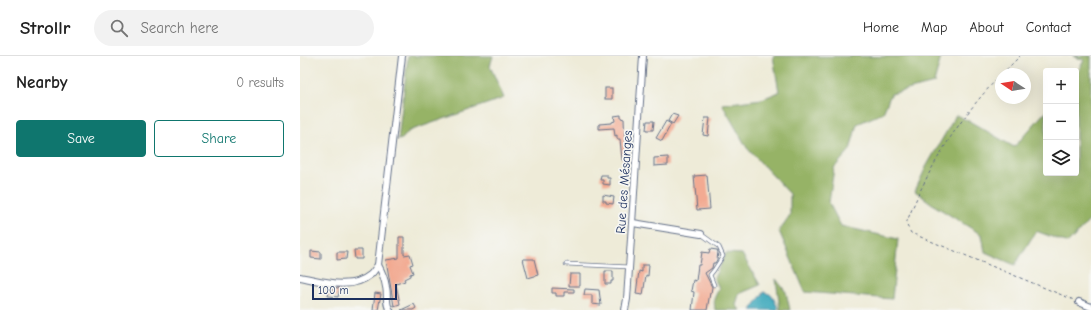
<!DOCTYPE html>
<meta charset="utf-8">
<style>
:root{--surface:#fff;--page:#f2f2f2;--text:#222;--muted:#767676;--line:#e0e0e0;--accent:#0f766e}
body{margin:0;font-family:"Comic Neue",sans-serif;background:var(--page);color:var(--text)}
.controls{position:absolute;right:12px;top:12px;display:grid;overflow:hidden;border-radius:4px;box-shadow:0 4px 16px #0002}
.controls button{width:36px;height:36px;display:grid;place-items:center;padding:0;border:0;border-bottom:1px solid var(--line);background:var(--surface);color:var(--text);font:20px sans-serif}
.compass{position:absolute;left:695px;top:12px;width:36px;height:36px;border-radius:50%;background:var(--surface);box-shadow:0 4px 16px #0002;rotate:282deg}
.scale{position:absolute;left:12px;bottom:10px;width:85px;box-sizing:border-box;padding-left:4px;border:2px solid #1b2f5e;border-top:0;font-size:11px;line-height:14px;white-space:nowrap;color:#1b2f5e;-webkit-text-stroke:3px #f6f6f2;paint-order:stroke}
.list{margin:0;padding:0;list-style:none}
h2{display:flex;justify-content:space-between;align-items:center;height:52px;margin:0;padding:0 16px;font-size:17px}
h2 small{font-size:13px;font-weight:400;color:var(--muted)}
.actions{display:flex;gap:8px;padding:12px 16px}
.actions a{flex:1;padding:9px 0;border:1px solid var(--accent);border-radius:4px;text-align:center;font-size:14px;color:var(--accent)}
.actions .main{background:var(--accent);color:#fff}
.icon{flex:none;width:22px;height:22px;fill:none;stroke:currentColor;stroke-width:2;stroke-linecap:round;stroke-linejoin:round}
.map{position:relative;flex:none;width:791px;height:254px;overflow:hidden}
header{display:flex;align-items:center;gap:24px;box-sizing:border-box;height:56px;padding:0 20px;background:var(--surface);border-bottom:1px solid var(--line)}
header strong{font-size:19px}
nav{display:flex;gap:22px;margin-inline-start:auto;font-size:14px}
.search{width:280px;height:36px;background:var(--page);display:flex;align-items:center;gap:10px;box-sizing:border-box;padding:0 14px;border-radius:22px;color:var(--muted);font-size:15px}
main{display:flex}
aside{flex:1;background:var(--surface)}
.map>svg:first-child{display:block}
.forest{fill:#96b366;stroke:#587162}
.water{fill:#3da9bc;stroke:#2c6c8d}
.building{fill:#f2aa92}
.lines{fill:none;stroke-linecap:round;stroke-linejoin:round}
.lane-casing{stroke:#657189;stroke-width:4.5}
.street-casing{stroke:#657189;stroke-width:8}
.path{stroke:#657189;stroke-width:1;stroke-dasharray:3 3;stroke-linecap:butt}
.lane{stroke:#fff;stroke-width:3}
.street{stroke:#fff;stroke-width:6}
.labels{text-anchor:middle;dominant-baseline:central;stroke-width:3.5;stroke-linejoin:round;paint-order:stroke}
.street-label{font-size:13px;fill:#1b2f5e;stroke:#f6f6f2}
</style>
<header>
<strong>Strollr</strong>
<div class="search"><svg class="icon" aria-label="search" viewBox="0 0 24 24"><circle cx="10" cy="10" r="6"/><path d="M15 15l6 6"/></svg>Search here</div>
<nav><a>Home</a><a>Map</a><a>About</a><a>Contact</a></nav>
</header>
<main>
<aside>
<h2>Nearby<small>0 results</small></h2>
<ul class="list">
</ul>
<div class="actions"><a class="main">Save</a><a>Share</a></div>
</aside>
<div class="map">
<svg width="791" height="254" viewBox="0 0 791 254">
<rect width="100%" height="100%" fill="#f6f6f2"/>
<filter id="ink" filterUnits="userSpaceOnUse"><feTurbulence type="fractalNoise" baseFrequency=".025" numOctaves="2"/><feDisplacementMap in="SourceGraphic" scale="8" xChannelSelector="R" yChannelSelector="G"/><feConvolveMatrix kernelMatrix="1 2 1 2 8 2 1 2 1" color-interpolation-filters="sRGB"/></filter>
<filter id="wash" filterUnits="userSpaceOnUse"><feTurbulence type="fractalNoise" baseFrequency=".012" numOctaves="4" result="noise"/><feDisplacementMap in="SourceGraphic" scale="16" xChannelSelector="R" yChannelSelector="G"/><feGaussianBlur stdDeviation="0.9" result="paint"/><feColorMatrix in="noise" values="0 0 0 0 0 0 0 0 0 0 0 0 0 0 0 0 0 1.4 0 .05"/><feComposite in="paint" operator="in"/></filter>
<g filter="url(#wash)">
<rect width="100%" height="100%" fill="#eeebd8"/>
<g class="forest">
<path d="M108,0H193L190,10L204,42L109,75L102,83L98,84Z"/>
<path d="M473,0L641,1L634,27L591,38L583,57L557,68L550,94L534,112L529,147L541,170L598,183L592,243L505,236L479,175L490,159V138L447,92L422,48L462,43L479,36Z"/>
<path d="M773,0H791V163L768,187L736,175L715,209L685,196L682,179L635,150L615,135L626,111L656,59L671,66L714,91L746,55V117H776V20L784,4Z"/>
<path d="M426,197L442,198L460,229L439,238L436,249L440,254H415L414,243L419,232L414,222Z"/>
<path d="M476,223L486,236L490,254H480Z"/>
</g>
<path class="water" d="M464,236L472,239L478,252L477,254H451Z"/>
<g id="blocks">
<g class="building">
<rect x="305" y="32" width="7" height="11"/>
<path d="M372,58L378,60L373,68L368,65Z"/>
<path d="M321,59V62L324,63L325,91H329V104H322L320,83H317V79L315,80L314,72L299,73V68L312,67V66L315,65L314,60Z"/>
<path d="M405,62H410L408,80L403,79Z"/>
<path d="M347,65H354L353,74H346Z"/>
<path d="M366,65L371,68L362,85L356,82Z"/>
<path d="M368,101V109L354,110V102Z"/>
<path d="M301,119H307V122H310V129L303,128V124H300Z"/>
<path d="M407,119L410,153L397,154L394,120Z"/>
<path d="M303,139L314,141L313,148L306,147V145H303Z"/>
<path d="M99,181H104V199L110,198L113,208L110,209L113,217L110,218V220L104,223L105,225L96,228L100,248L94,250L86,204L99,202Z"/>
<path d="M410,193L417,194L418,196L417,204L415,207H413L412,212L405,217L412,231L411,237H410L407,254H392L394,236L391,235L393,224L396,225L398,209H400L402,196L409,197Z"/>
<path d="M54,194H62V203H55Z"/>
<path d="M11,195L21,196V203L11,202Z"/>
<path d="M37,196H47L46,203L37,204Z"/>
<path d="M223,203H234L238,219L228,222Z"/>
<path d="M342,209H349L348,220L346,219L343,239L336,238L339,215L342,216Z"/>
<path d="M305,215H313V225H311V228H305Z"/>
<path d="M270,218H280V230H269Z"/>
<path d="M32,232H40L38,241L28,240L29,235H32Z"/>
<path d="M252,232L274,233V236H264V240H256V237H252Z"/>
<path d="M285,233L299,234L301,249L292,248V239H284Z"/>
<path d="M75,237L81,238L78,254H73Z"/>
<path d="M114,248L116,252L113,254H101Z"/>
</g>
</g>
</g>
<g filter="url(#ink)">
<use href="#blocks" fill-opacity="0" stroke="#657189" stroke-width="1"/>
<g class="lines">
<defs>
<g id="lane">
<path d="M401,178L419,191L423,200L414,214L410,219L414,229"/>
<path d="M266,208L330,211"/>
</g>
<g id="street">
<path d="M333,167L401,178"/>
<path d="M0,221C22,225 51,235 70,219C73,217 75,213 78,209"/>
<path d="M779,246L791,251"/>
<path d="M90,254C85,249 88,238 86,231C85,224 82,216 78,209L102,0"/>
<path d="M325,254L327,243L343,0"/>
</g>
</defs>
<use href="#lane" class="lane-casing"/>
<use href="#street" class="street-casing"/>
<g class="path">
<path d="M702,18L720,0"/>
<path d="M701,19C660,60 627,113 606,168L611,177L774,244"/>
</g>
<use href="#lane" class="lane"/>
<use href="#street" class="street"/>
</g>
</g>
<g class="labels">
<g class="street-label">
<text transform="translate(324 126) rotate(-86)">Rue des Mésanges</text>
</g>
</g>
</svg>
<div class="controls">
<button>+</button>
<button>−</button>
<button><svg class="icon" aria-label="layers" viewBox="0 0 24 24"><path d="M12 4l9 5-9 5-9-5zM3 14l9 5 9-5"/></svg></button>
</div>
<svg class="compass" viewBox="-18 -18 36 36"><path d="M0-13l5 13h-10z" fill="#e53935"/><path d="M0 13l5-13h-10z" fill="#767676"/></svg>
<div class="scale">100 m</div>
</div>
</main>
